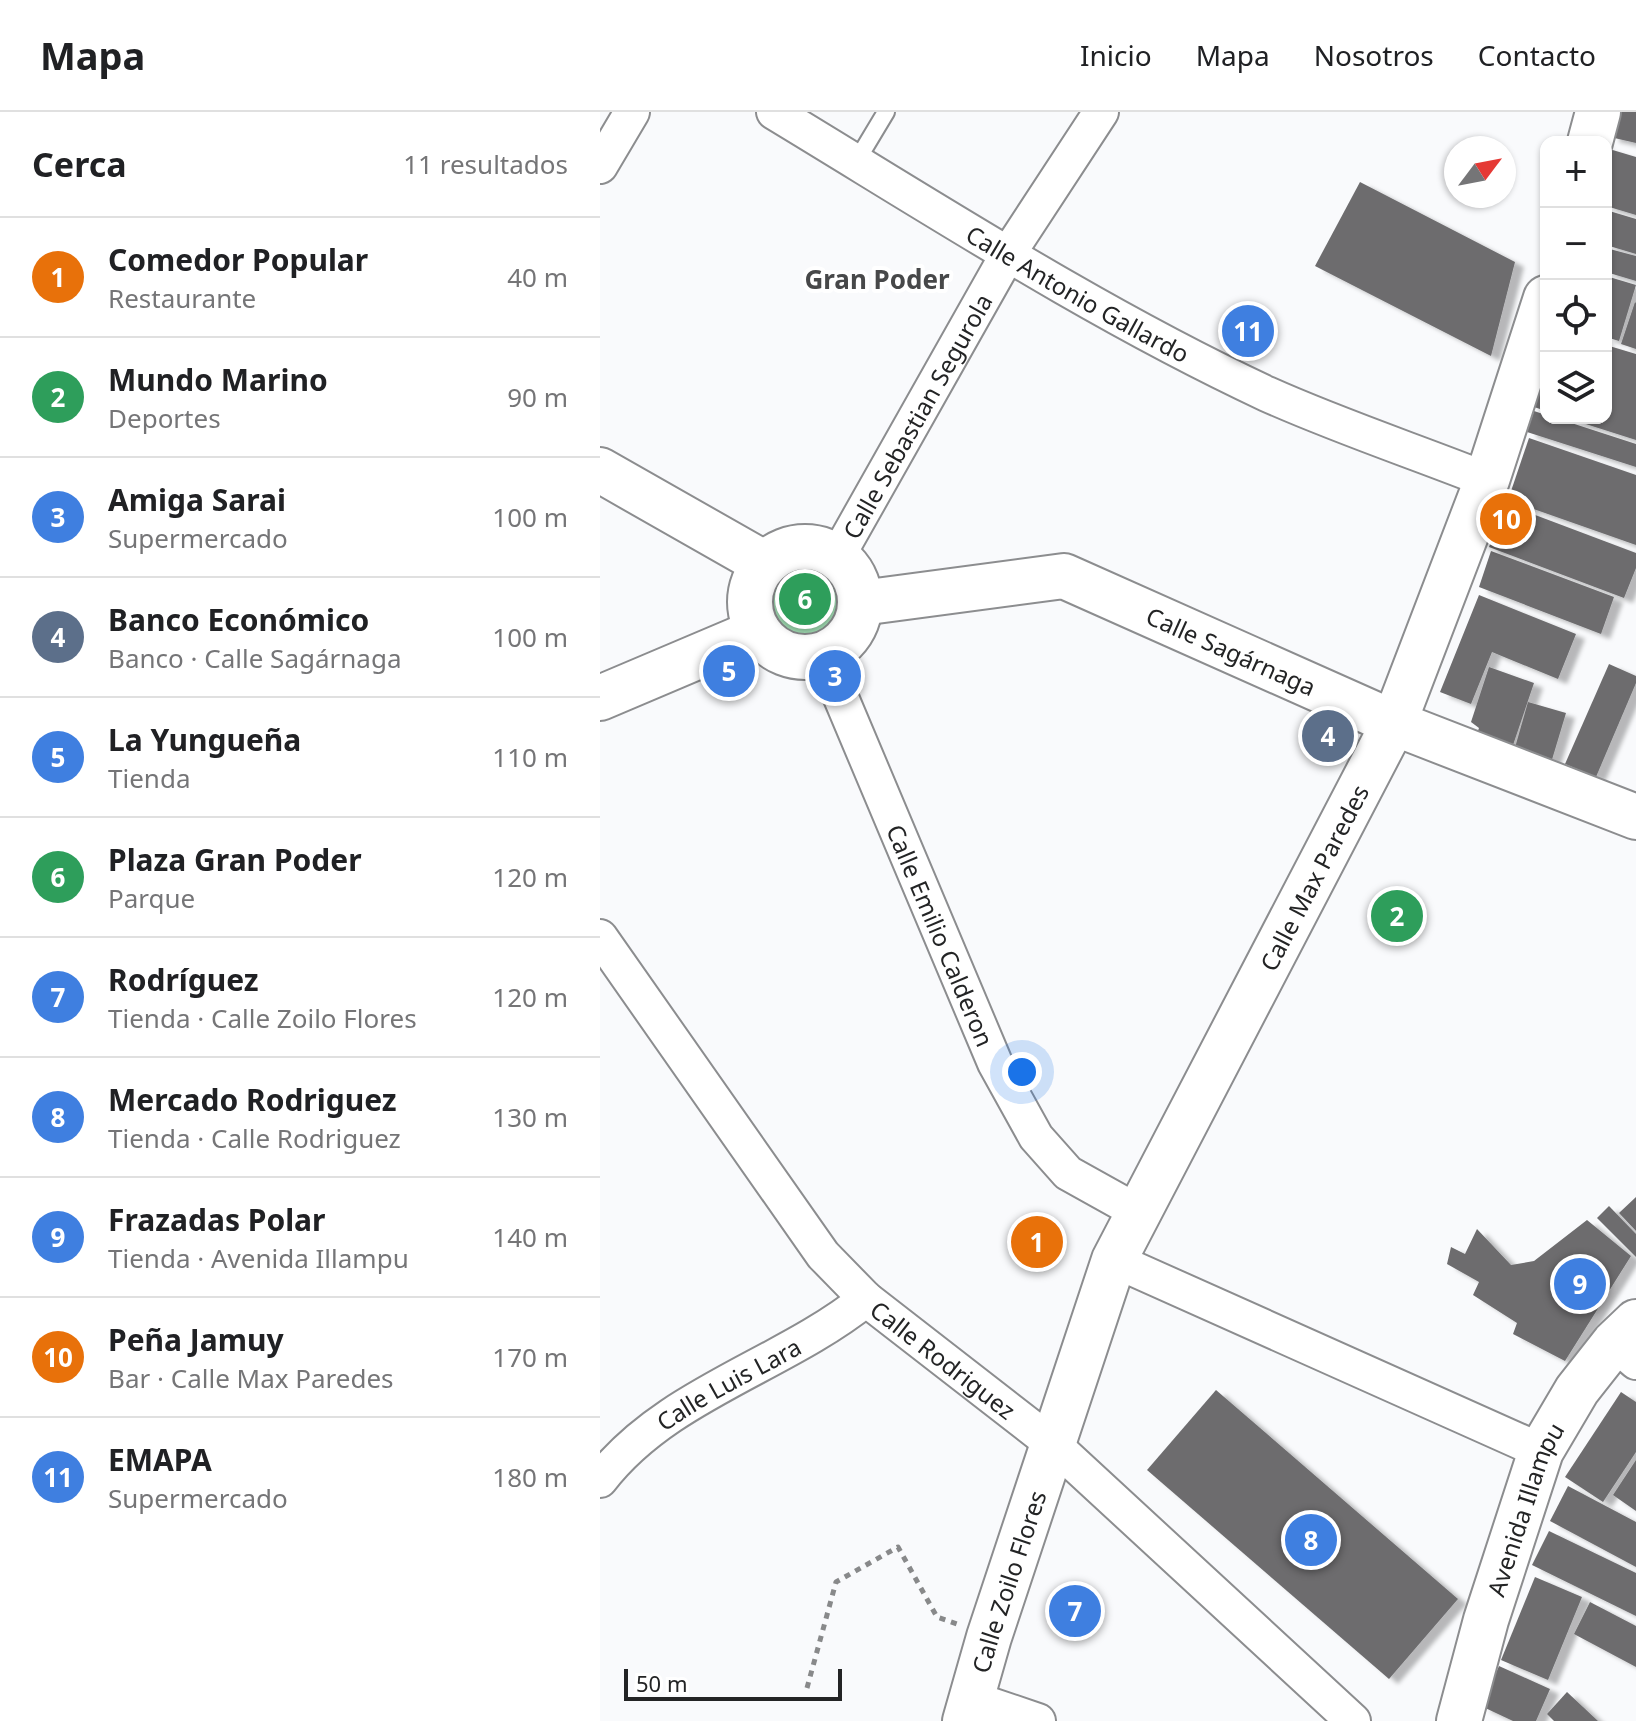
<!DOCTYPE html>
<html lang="es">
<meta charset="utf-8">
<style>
:root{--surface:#fff;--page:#f2f2f2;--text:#202124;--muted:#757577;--line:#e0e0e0;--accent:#d93025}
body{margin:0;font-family:"Noto Sans",sans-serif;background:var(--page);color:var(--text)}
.controls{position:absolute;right:24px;top:24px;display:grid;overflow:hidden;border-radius:16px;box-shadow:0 2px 6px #0004}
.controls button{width:72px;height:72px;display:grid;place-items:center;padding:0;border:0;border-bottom:2px solid var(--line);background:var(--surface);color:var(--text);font:40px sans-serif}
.compass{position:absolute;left:844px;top:24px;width:72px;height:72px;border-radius:50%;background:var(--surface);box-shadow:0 2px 6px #0004;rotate:58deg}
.scale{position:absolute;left:24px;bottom:20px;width:218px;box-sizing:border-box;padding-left:8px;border:4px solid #232425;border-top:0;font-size:22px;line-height:28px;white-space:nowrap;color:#232425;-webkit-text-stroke:6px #fff;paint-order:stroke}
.you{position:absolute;left:422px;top:960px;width:28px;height:28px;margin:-20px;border:6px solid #fff;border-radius:50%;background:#1a73e8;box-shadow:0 0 0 12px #1a73e833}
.badge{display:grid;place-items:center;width:52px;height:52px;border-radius:50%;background:var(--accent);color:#fff;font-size:26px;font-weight:700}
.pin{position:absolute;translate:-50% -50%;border:4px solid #fff;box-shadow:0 2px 8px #0006}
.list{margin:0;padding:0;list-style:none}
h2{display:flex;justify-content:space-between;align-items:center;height:104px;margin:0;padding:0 32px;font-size:34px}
h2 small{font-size:26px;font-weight:400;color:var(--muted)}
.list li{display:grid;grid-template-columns:52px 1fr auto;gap:24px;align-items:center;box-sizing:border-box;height:120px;padding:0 32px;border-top:2px solid var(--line)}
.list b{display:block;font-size:30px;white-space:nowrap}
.list p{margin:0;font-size:26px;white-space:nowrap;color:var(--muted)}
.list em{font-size:26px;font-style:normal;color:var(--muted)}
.icon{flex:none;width:44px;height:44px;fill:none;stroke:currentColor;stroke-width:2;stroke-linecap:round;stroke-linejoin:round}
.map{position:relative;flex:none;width:1036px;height:1609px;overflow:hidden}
header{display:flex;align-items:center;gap:48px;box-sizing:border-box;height:112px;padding:0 40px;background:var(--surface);border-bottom:2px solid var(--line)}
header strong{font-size:38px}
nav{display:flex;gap:44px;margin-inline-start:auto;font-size:28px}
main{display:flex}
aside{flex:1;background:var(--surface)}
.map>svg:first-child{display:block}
.green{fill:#aae9bd}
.building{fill:#6d6c6e;filter:url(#shadow)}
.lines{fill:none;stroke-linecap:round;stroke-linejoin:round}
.lane-casing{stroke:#8c8d8f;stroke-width:20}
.street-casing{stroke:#8c8d8f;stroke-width:38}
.secondary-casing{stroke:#8c8d8f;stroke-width:48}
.path{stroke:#88898a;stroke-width:5;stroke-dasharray:6 6;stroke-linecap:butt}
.lane{stroke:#fff;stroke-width:16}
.street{stroke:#fff;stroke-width:34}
.secondary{stroke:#fff;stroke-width:44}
.labels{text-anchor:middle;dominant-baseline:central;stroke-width:8;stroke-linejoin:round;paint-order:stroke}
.street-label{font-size:24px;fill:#232425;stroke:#fff}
.neighbourhood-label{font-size:26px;font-weight:bold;fill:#474849;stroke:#fff}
</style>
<header>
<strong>Mapa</strong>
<nav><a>Inicio</a><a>Mapa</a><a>Nosotros</a><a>Contacto</a></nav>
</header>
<main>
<aside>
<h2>Cerca<small>11 resultados</small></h2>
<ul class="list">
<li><span class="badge" style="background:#e8710a">1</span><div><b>Comedor Popular</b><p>Restaurante</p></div><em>40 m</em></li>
<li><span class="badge" style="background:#2e9e5b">2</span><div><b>Mundo Marino</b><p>Deportes</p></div><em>90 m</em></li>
<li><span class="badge" style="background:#3f7fe0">3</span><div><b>Amiga Sarai</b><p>Supermercado</p></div><em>100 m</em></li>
<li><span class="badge" style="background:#5c6f8a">4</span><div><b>Banco Económico</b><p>Banco · Calle Sagárnaga</p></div><em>100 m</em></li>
<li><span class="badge" style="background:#3f7fe0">5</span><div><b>La Yungueña</b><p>Tienda</p></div><em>110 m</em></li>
<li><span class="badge" style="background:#2e9e5b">6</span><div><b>Plaza Gran Poder</b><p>Parque</p></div><em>120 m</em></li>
<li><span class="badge" style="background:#3f7fe0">7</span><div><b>Rodríguez</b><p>Tienda · Calle Zoilo Flores</p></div><em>120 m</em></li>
<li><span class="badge" style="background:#3f7fe0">8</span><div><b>Mercado Rodriguez</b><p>Tienda · Calle Rodriguez</p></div><em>130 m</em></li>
<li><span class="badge" style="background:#3f7fe0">9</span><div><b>Frazadas Polar</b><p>Tienda · Avenida Illampu</p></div><em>140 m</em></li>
<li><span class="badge" style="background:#e8710a">10</span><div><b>Peña Jamuy</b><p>Bar · Calle Max Paredes</p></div><em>170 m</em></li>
<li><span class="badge" style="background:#3f7fe0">11</span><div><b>EMAPA</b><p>Supermercado</p></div><em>180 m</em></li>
</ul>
</aside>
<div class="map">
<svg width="1036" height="1609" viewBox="0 0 1036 1609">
<defs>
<filter id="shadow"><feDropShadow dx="9" dy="5" stdDeviation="2" flood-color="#0004"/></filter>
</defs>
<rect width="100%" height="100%" fill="#f9fafc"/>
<circle class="green" cx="205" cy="489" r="39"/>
<g class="building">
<path d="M1015,0H1036V31L1010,25Z"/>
<path d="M1006,36L1036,45V103L1006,94Z"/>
<path d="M760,70L915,150L891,244L715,154Z"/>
<path d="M1006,98L1036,107V142L1006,133Z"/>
<path d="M1006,136L1036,144V169L1006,160Z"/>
<path d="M1006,164L1036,173L1019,229L1006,225Z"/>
<path d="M1035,190L1036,191V237L1021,232Z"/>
<path d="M1006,233L1036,242V328L970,307L1006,306Z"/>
<path d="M945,258H946V299L934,295Z"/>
<path d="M934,299L946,303V306H956L1036,332V355L927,320Z"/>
<path d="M929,326L1036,363V433L908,388Z"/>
<path d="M906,392L1036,441V456L1024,486L889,435Z"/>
<path d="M891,439L1014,485L1001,522L879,475Z"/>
<path d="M879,483L976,522L958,567L892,540L871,592L840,580Z"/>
<path d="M1009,552L1036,564V571L996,665L965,652Z"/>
<path d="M889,555L934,571L911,639L875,627L879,616L871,610Z"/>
<path d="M928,590L966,601L951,651L914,639Z"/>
<path d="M1036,1085V1119L1019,1101Z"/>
<path d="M1009,1094L1036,1122V1145L997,1106Z"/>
<path d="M987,1108L1031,1144L965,1249L913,1222L917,1211L873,1183L879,1170L847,1152L851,1135L865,1142L877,1117L911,1153L934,1149Z"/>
<path d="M616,1278L858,1487L789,1567L547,1358Z"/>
<path d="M1021,1280L1036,1290V1340L1003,1390L965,1365Z"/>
<path d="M1036,1348V1399L1013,1383Z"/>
<path d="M968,1374L1036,1410V1455L950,1409Z"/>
<path d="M949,1419L1036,1461V1504L932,1453Z"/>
<path d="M935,1465L982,1485L948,1568L901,1548Z"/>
<path d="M990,1490L1036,1514V1555L974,1522Z"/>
<path d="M899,1554L950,1577L936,1609H913L881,1594Z"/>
<path d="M967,1580L998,1609H954L947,1602Z"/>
</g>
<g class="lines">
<defs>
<path id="lane" d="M256,50L286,0"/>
<g id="street">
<path id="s1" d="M174,0C336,98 496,202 667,282C738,314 814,339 887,368"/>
<path d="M0,54L32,0"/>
<path id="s2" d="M237,445L408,142L501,0"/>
<path id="s3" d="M223,543L395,951L436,1025L468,1061L538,1100"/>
<path id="s4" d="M0,825L223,1143L266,1187L454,1333L753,1609"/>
<path d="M514,1148L941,1339"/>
<path d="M1014,1231L1036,1250"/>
<path id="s5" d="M0,1368C66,1282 183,1254 266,1187"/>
<path d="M370,1586L438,1609"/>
</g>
<g id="secondary">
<path d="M990,30L998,0"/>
<path d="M0,358L165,452"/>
<circle cx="205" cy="490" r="55"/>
<path id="s6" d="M261,491L464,464L794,611L1036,705"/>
<path d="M0,586L158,519"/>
<path id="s7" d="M365,1609L389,1525L514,1148L794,611L887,368L946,186"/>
<path id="s8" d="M859,1609L886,1508L941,1339L977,1278L1014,1231L1036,1210"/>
</g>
</defs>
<use href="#lane" class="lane-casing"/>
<use href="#street" class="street-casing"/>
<use href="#secondary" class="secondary-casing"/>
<path class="path" d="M207,1576L236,1470L298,1435L337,1505L357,1512"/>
<use href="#lane" class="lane"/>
<use href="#street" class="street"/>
<use href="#secondary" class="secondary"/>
</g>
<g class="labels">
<g class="street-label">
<text stroke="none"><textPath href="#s1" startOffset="354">Calle Antonio Gallardo</textPath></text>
<text stroke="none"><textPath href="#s2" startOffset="162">Calle Sebastian Segurola</textPath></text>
<text stroke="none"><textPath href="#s6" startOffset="388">Calle Sagárnaga</textPath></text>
<text stroke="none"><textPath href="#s7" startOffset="916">Calle Max Paredes</textPath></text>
<text stroke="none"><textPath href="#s3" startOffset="304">Calle Emilio Calderon</textPath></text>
<text stroke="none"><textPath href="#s4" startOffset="548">Calle Rodriguez</textPath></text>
<text stroke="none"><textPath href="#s5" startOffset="162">Calle Luis Lara</textPath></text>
<text stroke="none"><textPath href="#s8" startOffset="222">Avenida Illampu</textPath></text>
<text stroke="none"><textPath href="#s7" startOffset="146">Calle Zoilo Flores</textPath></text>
</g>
<g class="neighbourhood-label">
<text x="277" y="167">Gran Poder</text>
</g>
</g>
</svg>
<div class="controls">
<button>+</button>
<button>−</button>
<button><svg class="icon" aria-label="locate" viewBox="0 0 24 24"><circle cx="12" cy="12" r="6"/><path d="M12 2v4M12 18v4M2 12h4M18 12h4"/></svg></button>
<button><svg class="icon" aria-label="layers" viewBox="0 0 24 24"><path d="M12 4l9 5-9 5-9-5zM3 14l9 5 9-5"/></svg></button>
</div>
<svg class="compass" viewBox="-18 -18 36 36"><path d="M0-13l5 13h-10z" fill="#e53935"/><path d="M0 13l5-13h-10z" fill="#757577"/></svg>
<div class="scale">50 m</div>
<div class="you"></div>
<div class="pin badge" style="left:437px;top:1130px;background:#e8710a">1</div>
<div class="pin badge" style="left:797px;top:804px;background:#2e9e5b">2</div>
<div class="pin badge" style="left:235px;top:564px;background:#3f7fe0">3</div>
<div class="pin badge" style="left:728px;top:624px;background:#5c6f8a">4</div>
<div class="pin badge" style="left:129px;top:559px;background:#3f7fe0">5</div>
<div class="pin badge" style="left:205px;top:487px;background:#2e9e5b">6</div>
<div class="pin badge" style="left:475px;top:1499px;background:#3f7fe0">7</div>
<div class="pin badge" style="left:711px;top:1428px;background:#3f7fe0">8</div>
<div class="pin badge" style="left:980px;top:1172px;background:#3f7fe0">9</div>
<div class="pin badge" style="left:906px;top:407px;background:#e8710a">10</div>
<div class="pin badge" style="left:648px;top:219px;background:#3f7fe0">11</div>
</div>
</main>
